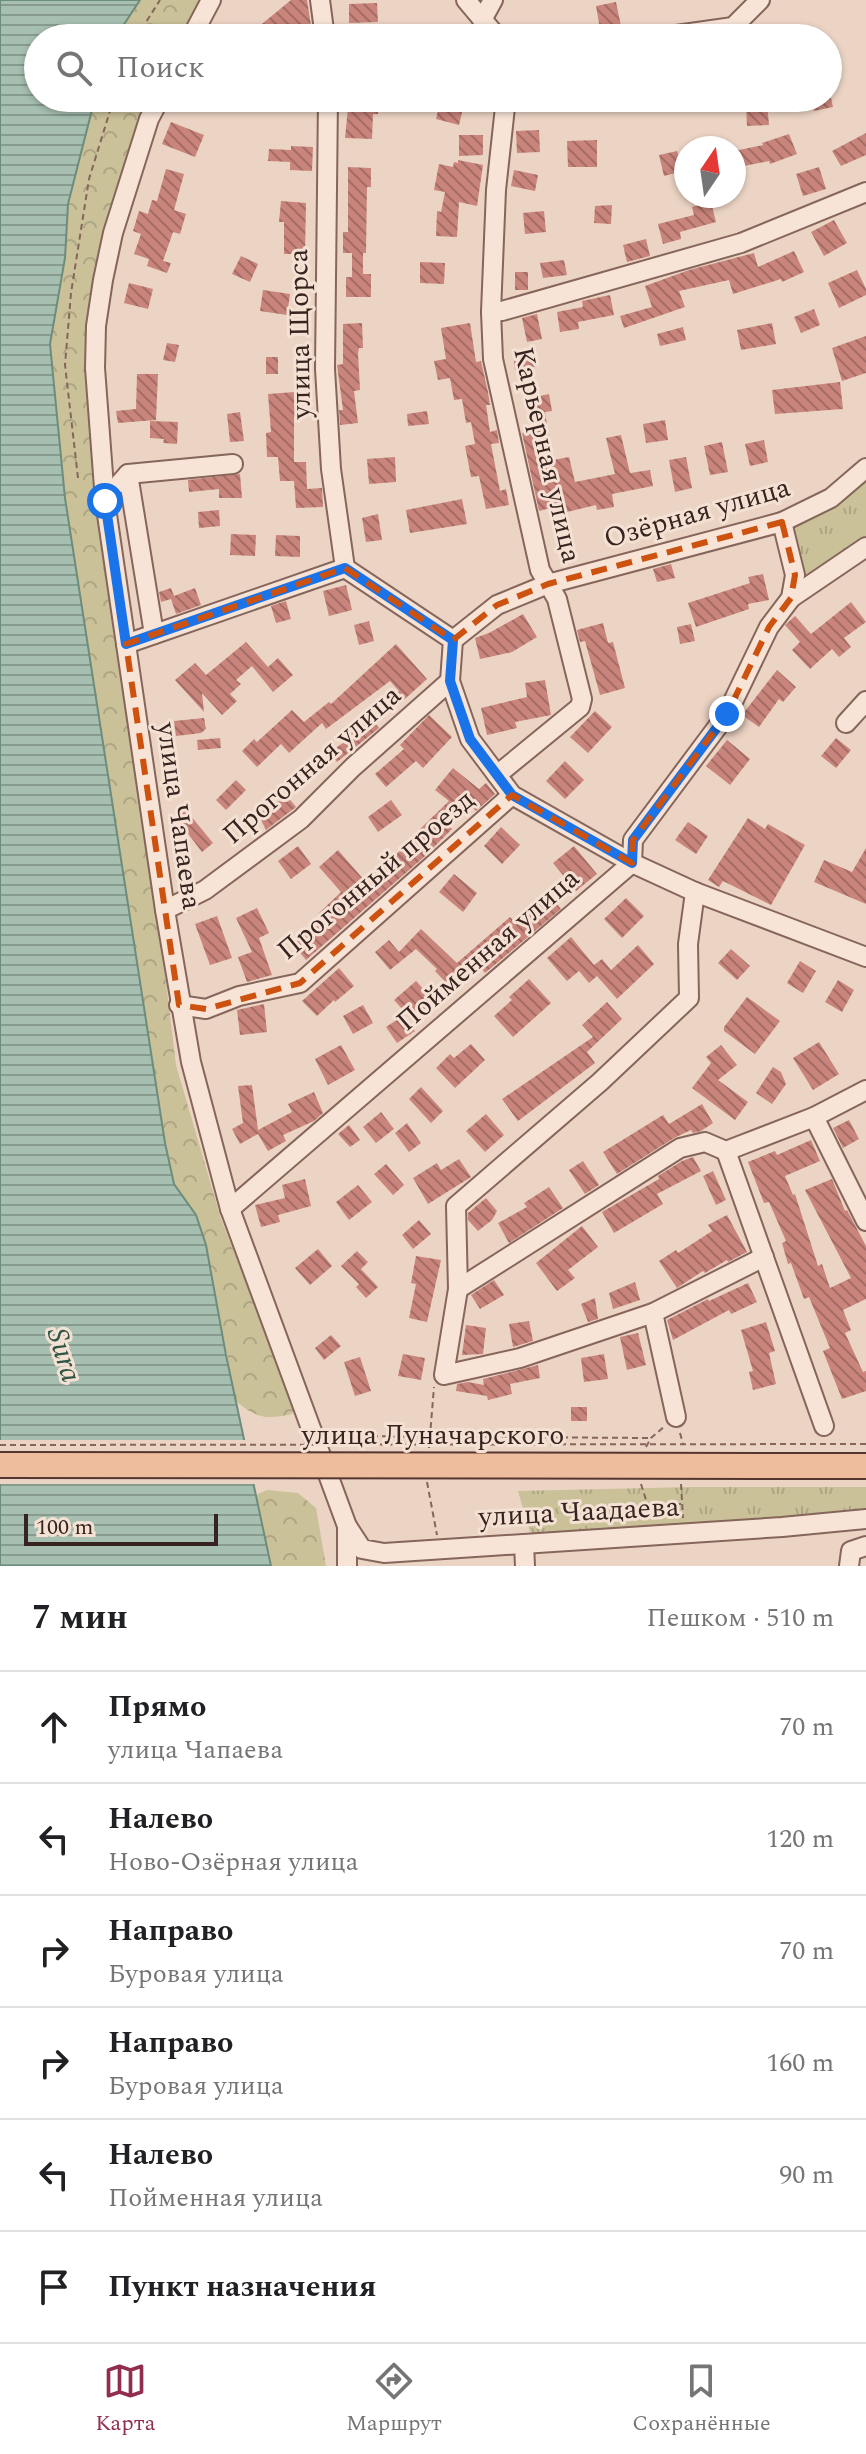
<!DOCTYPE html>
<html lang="ru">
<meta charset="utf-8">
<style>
:root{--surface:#fff;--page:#f6f6f6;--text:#202124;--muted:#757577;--line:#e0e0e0;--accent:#922e4d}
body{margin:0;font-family:Spectral,serif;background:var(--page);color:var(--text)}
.compass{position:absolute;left:674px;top:136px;width:72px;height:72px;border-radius:50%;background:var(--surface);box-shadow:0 2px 6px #0004;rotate:13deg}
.scale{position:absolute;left:24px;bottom:20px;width:194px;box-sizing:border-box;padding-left:8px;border:4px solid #37231f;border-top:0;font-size:22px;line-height:28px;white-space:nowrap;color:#37231f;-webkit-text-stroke:6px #f4e1d3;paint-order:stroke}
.stop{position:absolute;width:24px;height:24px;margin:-18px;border:6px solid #1a73e8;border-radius:50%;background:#fff}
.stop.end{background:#1a73e8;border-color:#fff;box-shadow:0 2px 8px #0008}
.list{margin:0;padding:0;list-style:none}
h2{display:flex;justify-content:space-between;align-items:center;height:104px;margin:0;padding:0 32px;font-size:34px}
h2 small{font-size:26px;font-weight:400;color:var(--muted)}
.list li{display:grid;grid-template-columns:52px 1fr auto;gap:24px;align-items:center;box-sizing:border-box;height:112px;padding:0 32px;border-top:2px solid var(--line)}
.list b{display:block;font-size:30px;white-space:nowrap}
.list p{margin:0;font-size:26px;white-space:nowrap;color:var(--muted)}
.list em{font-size:26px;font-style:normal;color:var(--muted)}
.icon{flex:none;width:44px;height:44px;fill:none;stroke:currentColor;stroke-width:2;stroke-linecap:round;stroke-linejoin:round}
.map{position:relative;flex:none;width:866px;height:1566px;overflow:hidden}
.search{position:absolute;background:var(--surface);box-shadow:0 2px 6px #0004;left:24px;right:24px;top:24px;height:88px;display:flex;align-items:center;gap:20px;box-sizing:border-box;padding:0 28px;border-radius:44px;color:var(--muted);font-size:30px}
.sheet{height:776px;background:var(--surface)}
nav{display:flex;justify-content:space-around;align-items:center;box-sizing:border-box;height:112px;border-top:2px solid var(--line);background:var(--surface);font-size:22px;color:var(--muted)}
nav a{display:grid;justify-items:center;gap:4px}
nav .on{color:var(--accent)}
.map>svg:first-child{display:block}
.grass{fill:url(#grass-tufts)}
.forest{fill:url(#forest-crowns)}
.water{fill:url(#water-rules);stroke:#6d8d7c;stroke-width:2}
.pier{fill:#ecd4c4}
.building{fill:url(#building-back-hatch)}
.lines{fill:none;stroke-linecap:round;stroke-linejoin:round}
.minor-casing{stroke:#86655b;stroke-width:22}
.path{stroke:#86655b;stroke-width:2;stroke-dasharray:6 4;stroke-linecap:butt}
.minor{stroke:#f7e4d7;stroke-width:18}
.major-bridge-casing{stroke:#54352f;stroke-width:28;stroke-linecap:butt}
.path-bridge{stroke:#86655b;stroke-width:2;stroke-dasharray:6 4;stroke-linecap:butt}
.major-bridge{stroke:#eebd9e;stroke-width:24}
.route{stroke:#1a73e8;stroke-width:10}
.marked{fill:none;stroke:#cd510f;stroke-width:6;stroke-dasharray:16 10;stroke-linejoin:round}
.labels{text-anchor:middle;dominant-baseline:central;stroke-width:6;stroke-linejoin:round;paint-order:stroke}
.street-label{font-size:28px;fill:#37231f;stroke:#f4e1d3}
.water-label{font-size:30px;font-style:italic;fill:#2f5647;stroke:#f4e1d3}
</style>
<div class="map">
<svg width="866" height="1566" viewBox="0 0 866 1566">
<defs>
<pattern id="grass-tufts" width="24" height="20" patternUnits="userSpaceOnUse" patternTransform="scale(2)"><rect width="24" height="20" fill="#cac199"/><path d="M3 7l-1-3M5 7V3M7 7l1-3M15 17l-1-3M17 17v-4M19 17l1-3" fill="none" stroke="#aea683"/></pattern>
<pattern id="forest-crowns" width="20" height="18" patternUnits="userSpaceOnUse" patternTransform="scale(2)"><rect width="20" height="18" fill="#cac199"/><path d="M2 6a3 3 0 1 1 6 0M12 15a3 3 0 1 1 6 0" fill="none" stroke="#aea683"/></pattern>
<pattern id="water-rules" width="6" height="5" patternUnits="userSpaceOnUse" patternTransform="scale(2)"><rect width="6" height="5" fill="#a6bfb0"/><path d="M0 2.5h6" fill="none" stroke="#889b8f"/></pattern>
<pattern id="building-back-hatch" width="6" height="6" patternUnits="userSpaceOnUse" patternTransform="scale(2)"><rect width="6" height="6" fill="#c9857c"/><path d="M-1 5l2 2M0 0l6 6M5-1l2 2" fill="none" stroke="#a46c65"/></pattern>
</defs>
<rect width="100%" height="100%" fill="#ecd4c4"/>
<g class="grass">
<path d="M866,477V540L802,581L789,525Z"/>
<path d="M691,1487H866V1513L539,1537L530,1532L518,1491Z"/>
</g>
<g class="forest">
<path d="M140,0H200L179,38H115Z"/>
<path d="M95,98H148L106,228L93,298L87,405L115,643L157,907L176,1065L221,1219L295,1405L292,1414C266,1420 256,1418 236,1401L206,1245L196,1215L174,1184L165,1143L65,498L50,344L65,258L68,204Z"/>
<path d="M267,1490L298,1493L316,1508L326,1566H271L256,1495Z"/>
</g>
<path class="water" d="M0,0H140L115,38H38V98H95L68,204L65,258L50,344L65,498L165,1143L174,1184L196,1215L206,1245L226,1355L271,1566H0Z"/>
<path class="pier" d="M0,1440H248L258,1484H0Z"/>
<g class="building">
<path d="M291,0H307L313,38H301L299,25L282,38H245Z"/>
<path d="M616,2L621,26L600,29L596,6Z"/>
<path d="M377,3L378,22L349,23V4Z"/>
<path d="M349,98H379L378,114H373L372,139L345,138Z"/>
<path d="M441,98L464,104L459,125L436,119Z"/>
<path d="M528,98H550L548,112L527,109Z"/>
<path d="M811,98H831L833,107L814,111Z"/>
<path d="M767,103L769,125L747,126L746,105Z"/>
<path d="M171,122L204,135L195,157L162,144Z"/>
<path d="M539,130L540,152L517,153L516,131Z"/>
<path d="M866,133V155L841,166L832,151Z"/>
<path d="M789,134L797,154L770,164L769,161L734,168V151L763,145L762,143Z"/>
<path d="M459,135H483V155L459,156Z"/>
<path d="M597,140V167H568L567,141Z"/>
<path d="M291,146L313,147L312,171L290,170V162L268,161L269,149L291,150Z"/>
<path d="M677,151L683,171L664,176L659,155Z"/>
<path d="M458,160L483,165L477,206L459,202L457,237L436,236L437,211L441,212L445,192L434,190L439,164L453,167L454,162L458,163Z"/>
<path d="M348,167L371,168V187H367L366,253H363V274H371V297H346V277H352V253H343V232H348Z"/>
<path d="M819,167L826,189L803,196L796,174Z"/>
<path d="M166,169L184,174L174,210L186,214L180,234L173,232L163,261L171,263L167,273L147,266L149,259L134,254L141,234L133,231L139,211L148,214L152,200L157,201Z"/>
<path d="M514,170L538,175L535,191L511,186Z"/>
<path d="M281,201L306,203L305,254H284V222H279Z"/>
<path d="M711,202L716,222L680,232L681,239L663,244L658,224L694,215L692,207Z"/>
<path d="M612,205L611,224L594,223L595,206Z"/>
<path d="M544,211L546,232L525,234L523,213Z"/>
<path d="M834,220L847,243L824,256L811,232Z"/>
<path d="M646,239L650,256L627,262L623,245Z"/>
<path d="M794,251L804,272L782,282L781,279L733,294L729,280L679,291L685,307L624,328L620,316L652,307L645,286L689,270L754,253L758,267Z"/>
<path d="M241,256L258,264L250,282L232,274Z"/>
<path d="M564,260L567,275L543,278L540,263Z"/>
<path d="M420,262L445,263L444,284L420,283Z"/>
<path d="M857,270L866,289V295L839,308L828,283Z"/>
<rect x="515" y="272" width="13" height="18"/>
<path d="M129,283L153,289L148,309L124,303Z"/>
<path d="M263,290L290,294L287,315L260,311Z"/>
<path d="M610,295L614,315L578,322L579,329L560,332L557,312L583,307L582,301Z"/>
<path d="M814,309L820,325L801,333L794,317Z"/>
<path d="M537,314L542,339L527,342L522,318Z"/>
<path d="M362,323L363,348H359L358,353L360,390L354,391L358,423L340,425L339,410H343L337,365L343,364V324Z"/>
<path d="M470,323L476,362L481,361L488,392L490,405H486L490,432L497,430L499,443L491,444L500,491L506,489L509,505L486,509L479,476L471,477L465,446L475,444L471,422L466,423L462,399L454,400L450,378L438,380L434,361L446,359L441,328Z"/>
<path d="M772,323L776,344L741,350L737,330Z"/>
<path d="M683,327L686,340L660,346L657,334Z"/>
<path d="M866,336V373L842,381L832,348Z"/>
<path d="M167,343L179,345L175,362L163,360Z"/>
<path d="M535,351L537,366L515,370L513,354Z"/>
<rect x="266" y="357" width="12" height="17"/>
<path d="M137,374H158L156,420L118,423L116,411L136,409Z"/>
<path d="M840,382L843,409L775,414L772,390Z"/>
<path d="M295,392L297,417H294V462H306L307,489L322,488L323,507L296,508L294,481H280L278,457H267L266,433L271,432L268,394Z"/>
<path d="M549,394L552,411L545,412L553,460L569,457L575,482L615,474L606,438L621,435L630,473L650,470L653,486L612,494L614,507L597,510L596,505L567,512L565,504L539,511L522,433L536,431L530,398Z"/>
<path d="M427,411L429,424L408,426L407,414Z"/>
<path d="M240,412L244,441L230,442L227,414Z"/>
<path d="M665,420L668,440L646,443L643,424Z"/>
<path d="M150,421L178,422L177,444L163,443L164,439L150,438Z"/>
<path d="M764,440L768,462L750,466L745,444Z"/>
<path d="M722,442L728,472L710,475L704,446Z"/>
<path d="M395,457L396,482L369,484L367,459Z"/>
<path d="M686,457L692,488L675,492L669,460Z"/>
<path d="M240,474L242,498H219V489L189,492L188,480Z"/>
<path d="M462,499L467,524L410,533L406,510Z"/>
<path d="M219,510L220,526L199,528L198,512Z"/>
<path d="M378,514L382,540L366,542L362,518Z"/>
<path d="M231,534L256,535L255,556L230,555Z"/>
<path d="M276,535L300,536V557L275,556Z"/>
<path d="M671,564L675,578L657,582L653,569Z"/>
<path d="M763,574L769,600L748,604L749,609L696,627L688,603L750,583L748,577Z"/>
<path d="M346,585L352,610L329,616L323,591Z"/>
<path d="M171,588L174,596L195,588L201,605L176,614L171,599L161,602L159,592Z"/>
<path d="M286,601L291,619L276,623L271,606Z"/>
<path d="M851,602L866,622L844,638L851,647L839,657L832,649L810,669L792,650L800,642L785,625L795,616L811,634Z"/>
<path d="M523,614L537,637L512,652L480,659L475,638L489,633Z"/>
<path d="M369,621L374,641L359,645L354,625Z"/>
<path d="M603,623L608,643L613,642L625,688L600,695L585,641L580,642L577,630Z"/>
<path d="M691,624L695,641L680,644L677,627Z"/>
<path d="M246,642L268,667L278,658L293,675L273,692L252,666L236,680L241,684L230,694L237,701L222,715L202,693L204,712L175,680L195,663L206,675Z"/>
<path d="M396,644L427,679L396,707L389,700L399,691L390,681L326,729L322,723L289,753L281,744L257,767L242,751L254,739L257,742L292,710L304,722L329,702L331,704Z"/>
<path d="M777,670L796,687L783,702L779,699L759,727L742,715Z"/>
<path d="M545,680L551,715L515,722L517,728L487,735L481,708L527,697L525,683Z"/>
<path d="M595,711L612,727L588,753L570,737Z"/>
<path d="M429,715L452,737L423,768L416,761L386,787L375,774L404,749L400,745Z"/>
<path d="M370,717L379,728L337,762L330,752L350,738L348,736Z"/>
<path d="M204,718L206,729L201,733L176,736L174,721Z"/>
<path d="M220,738L221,748L198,750L197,740Z"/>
<path d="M836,738L851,750L836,768L821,756Z"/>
<path d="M727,740L750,759L730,785L706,766Z"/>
<path d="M565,761L584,780L565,799L546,781Z"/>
<path d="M453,768L479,789L486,783L495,794L476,811L464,798L445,821L452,829L424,857L306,960L293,944L324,920L318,914L341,892L319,867L338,850L365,881L422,832L419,830L449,801L435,790Z"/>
<path d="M236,780L246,790L226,810L216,800Z"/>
<path d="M287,796L296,807L266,830L258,814Z"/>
<path d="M391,800L402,815L378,832L368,817Z"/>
<path d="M186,810L213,843L202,852L176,818Z"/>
<path d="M748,818L765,829L768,824L805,845L771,905L723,881L719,887L708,880Z"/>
<path d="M688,822L708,836L696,854L675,840Z"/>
<path d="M501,827L520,845L502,864L484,846Z"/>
<path d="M298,846L311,864L291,879L278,861Z"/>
<path d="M574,846L597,874L576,891L553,863Z"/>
<path d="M866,848V904L814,882L824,860L852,872Z"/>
<path d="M454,874L477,893L463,912L439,892Z"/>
<path d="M547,892L561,909L485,973L477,963L450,987L435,971L437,969L416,949L390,970L375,952L389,940L399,952L421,929L457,963L510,917L513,920Z"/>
<path d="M626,898L644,916L622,938L604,919Z"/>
<path d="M257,908L269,933L259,938L272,975L247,982L238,957L252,952L236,918Z"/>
<path d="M217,916L232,958L210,965L195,924Z"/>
<path d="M571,937L594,965L602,959L611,970L638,945L654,964L617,999L597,976L589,983L579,971L567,981L547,958Z"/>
<path d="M731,949L750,966L737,980L718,963Z"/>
<path d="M800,961L816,971L803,993L787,983Z"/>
<path d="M339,968L354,986L335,1002L334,1000L317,1016L302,1001Z"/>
<path d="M529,979L551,1003L513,1037L494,1016L512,1000L509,997Z"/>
<path d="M838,980L854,990L842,1012L825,1002Z"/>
<path d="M416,981L434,1001L412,1020L394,1000Z"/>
<path d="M747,997L780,1021L755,1054L724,1031V1027Z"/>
<path d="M607,1002L622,1019L587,1052L595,1063L518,1121L502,1099L593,1037L582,1025Z"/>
<path d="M264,1004L267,1032L240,1035L237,1010Z"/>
<path d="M363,1005L373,1023L353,1034L343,1016Z"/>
<path d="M404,1015L415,1031L397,1043L386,1027Z"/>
<path d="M819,1042L839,1074L813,1090L793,1058Z"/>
<path d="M471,1044L485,1060L455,1088L436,1068L450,1054L454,1058Z"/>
<path d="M341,1045L355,1070L328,1085L315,1059Z"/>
<path d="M721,1045L737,1065L718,1080L748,1102L735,1120L692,1088L711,1063L706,1057Z"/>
<path d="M773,1067L781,1072L786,1084L772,1104L756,1093Z"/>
<path d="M252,1085L258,1130L292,1112L288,1104L314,1092L323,1113L314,1121L283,1135L286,1141L268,1151L258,1134L240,1144L232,1129L243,1123L238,1086Z"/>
<path d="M421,1087L443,1111L431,1123L409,1099Z"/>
<path d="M702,1104L713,1123L701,1131L693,1133L691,1130L674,1138L617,1174L603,1152L663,1115L669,1124Z"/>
<path d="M381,1112L394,1129L376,1143L363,1127Z"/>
<path d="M486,1114L504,1135L485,1152L466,1131Z"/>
<path d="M849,1120L859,1139L843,1148L833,1128Z"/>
<path d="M407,1123L421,1143L409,1152L395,1133Z"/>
<path d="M349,1125L360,1140L350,1147L338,1134Z"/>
<path d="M811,1140L820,1161L785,1176L793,1195L795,1194L818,1266L822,1264L830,1288L851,1278L805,1190L832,1179L845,1211L847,1210L866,1246V1299L843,1310L851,1330L845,1333L863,1372L866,1371V1391L842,1399L823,1351L830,1348L809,1297L804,1299L791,1263L788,1264L782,1243L786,1241L769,1202L764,1203L748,1162L775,1151L777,1155Z"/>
<path d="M693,1157L701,1171L657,1194L663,1204L614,1233L602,1212L659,1179L658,1176L682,1161Z"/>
<path d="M459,1159L471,1177L428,1204L413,1178L437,1163L441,1170Z"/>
<path d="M583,1161L599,1185L585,1194L569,1170Z"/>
<path d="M386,1164L404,1185L393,1195L374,1174Z"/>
<path d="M713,1171L726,1200L716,1205L703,1176Z"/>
<path d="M305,1179L311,1206L278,1215L280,1222L261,1227L255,1205L285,1198L282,1185Z"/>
<path d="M358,1185L372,1202L349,1220L336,1202Z"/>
<path d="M549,1187L563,1208L509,1243L498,1223L527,1207L524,1203Z"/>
<path d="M486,1198L497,1211L492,1220L478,1231L468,1220V1213Z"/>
<path d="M727,1215L747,1252L728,1262L727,1260L705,1273L703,1271L677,1288L659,1261L676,1250L678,1253L712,1231L708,1225Z"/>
<path d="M419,1220L431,1234L413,1249L402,1235Z"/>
<path d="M582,1226L598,1247L568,1270L575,1278L557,1291L536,1263Z"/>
<path d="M318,1249L332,1266L310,1285L295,1268Z"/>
<path d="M357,1251L368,1262L361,1269L378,1287L366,1298L356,1287L359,1284L341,1266Z"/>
<path d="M416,1256L441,1260L427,1322L409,1318L416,1284L411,1283Z"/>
<path d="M494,1280L504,1295L480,1309L471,1295Z"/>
<path d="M635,1282L640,1300L613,1309L609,1293Z"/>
<path d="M748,1283L757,1302L731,1314L729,1310L673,1340L667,1320L708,1299L709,1301Z"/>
<path d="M595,1298L598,1319L588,1322L581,1304Z"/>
<path d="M529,1321L533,1341L513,1347L509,1324Z"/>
<path d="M766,1322L775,1351L769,1353L776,1384L753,1390L749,1372L753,1371L741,1330Z"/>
<path d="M466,1325L486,1328L483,1354L462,1355Z"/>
<path d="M638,1333L646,1365L627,1370L620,1337Z"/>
<path d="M331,1335L341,1346L324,1360L315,1348Z"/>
<path d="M403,1354L425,1358L421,1380L398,1376Z"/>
<path d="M604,1354L608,1379L584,1382L581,1358Z"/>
<path d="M360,1357L371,1391L355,1396L344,1362Z"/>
<path d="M538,1365L540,1378L510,1384L512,1394L488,1400L487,1396L456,1391L457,1384L468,1382L484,1385L483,1379Z"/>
<rect x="571" y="1407" width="16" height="14"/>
</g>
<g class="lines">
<defs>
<g id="minor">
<path d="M320,0L325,38"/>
<path d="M466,0L498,38"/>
<path d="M482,20L493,0"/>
<path d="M191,38L211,0"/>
<path d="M655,38L733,27L760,0"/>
<path d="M160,98L149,119L113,233L103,280L96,326L95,368L105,501L165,910L191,1062L230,1209L347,1526L362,1549L384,1553L782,1527L866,1519"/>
<path d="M328,98L325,369L331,469L345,568"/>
<path d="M491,312L502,311L741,243L866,192"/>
<path d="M128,474L154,634"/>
<path d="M120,483L128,474L233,464"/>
<path d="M345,568L453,640L450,681L470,739L512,795L632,863L695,892L866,957"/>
<path d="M791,598L866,547"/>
<path d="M453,640L497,605L548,584L782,522L831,498L866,468"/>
<path d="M126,644L345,568"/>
<path d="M846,723L866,701"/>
<path d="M497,775L580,707L582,699L557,599L540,570L493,359L491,312L496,190L506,98"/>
<path d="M695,892L688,944L689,998L600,1082L456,1206L458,1289L444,1375L520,1358L653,1313L764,1257"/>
<path d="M165,910L205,890L301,819L353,767L450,681"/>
<path d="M179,1005L206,1009L239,996L300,983L512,795"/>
<path d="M814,1117L866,1221"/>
<path d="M726,1151L824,1426"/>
<path d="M726,1151L814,1117L866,1090"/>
<path d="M230,1209L632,863L633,840L727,714L769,627L791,598L795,575L782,522"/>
<path d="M458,1289L680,1148L705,1142L726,1151"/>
<path d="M653,1313L676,1417"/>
<path d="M524,1544L525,1566"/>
<path d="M347,1566V1526"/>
<path d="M849,1566L851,1551L866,1546"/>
</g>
</defs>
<use href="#minor" class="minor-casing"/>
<g class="path">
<path d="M136,38L160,0"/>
<path d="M78,478L65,365L71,293L89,179L114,98L135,110"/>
<path d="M680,1433L683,1444"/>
<path d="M332,1436L651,1438"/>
<path d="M646,1447L651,1438L665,1426"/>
<path d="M429,1448L434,1387"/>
<path d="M427,1482L437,1535"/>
<path d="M641,1484L647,1503L681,1504"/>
<path d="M681,1484L683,1518"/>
</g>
<use href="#minor" class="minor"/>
<defs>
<path id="major-bridge" d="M0,1465L866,1466"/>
</defs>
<use href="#major-bridge" class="major-bridge-casing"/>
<path class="path-bridge" d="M0,1445L866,1444"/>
<use href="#major-bridge" class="major-bridge"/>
</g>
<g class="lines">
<path class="route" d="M105,501L126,644L345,568L453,640L450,681L470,739L512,795L632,863L633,840L727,714"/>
</g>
<path class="marked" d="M782,522L795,575L791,598L769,627L727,714L633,840L632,863L512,795L300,983L206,1009L179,1005L126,644L345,568L453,640L497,605L548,584Z"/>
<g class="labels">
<g class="street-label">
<text transform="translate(300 334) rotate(-91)">улица Щорса</text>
<text transform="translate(547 455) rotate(77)">Карьерная улица</text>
<text transform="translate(697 513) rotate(-16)">Озёрная улица</text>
<text transform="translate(312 765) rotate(-41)">Прогонная улица</text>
<text transform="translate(179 816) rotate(82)">улица Чапаева</text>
<text transform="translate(376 875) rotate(-40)">Прогонный проезд</text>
<text transform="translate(488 950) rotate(-41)">Пойменная улица</text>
<text x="433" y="1435">улица Луначарского</text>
<text transform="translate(579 1512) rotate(-3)">улица Чаадаева</text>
</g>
<g class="water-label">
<text transform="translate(64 1355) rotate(73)">Sura</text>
</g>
</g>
</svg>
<svg class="compass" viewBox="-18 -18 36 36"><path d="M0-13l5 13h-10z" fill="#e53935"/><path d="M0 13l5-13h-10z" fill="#757577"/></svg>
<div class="scale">100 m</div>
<div class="stop" style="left:105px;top:501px"></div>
<div class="stop end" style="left:727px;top:714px"></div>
<div class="search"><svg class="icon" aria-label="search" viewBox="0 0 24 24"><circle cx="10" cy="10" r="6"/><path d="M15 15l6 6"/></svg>Поиск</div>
</div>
<section class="sheet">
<h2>7 мин<small>Пешком · 510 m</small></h2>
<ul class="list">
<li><svg class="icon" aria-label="ahead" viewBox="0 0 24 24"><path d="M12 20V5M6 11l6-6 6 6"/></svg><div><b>Прямо</b><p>улица Чапаева</p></div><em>70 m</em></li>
<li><svg class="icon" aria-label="left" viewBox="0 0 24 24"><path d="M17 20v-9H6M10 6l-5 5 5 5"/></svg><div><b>Налево</b><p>Ново-Озёрная улица</p></div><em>120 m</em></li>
<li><svg class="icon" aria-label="right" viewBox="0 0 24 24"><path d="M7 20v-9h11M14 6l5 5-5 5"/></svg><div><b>Направо</b><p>Буровая улица</p></div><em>70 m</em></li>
<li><svg class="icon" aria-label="right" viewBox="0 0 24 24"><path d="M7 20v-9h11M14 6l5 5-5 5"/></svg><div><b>Направо</b><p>Буровая улица</p></div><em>160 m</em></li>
<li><svg class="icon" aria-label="left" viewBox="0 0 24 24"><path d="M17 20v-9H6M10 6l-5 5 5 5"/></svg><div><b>Налево</b><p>Пойменная улица</p></div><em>90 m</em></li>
<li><svg class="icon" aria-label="arrive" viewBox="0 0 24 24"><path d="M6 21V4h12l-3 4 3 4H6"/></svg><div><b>Пункт назначения</b></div></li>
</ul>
</section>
<nav>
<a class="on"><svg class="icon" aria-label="map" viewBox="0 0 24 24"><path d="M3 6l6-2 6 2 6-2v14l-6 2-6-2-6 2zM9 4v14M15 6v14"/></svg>Карта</a>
<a><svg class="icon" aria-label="directions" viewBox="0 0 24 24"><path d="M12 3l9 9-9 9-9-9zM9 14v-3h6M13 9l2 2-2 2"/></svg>Маршрут</a>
<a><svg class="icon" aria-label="saved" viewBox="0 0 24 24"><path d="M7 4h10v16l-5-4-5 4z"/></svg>Сохранённые</a>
</nav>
